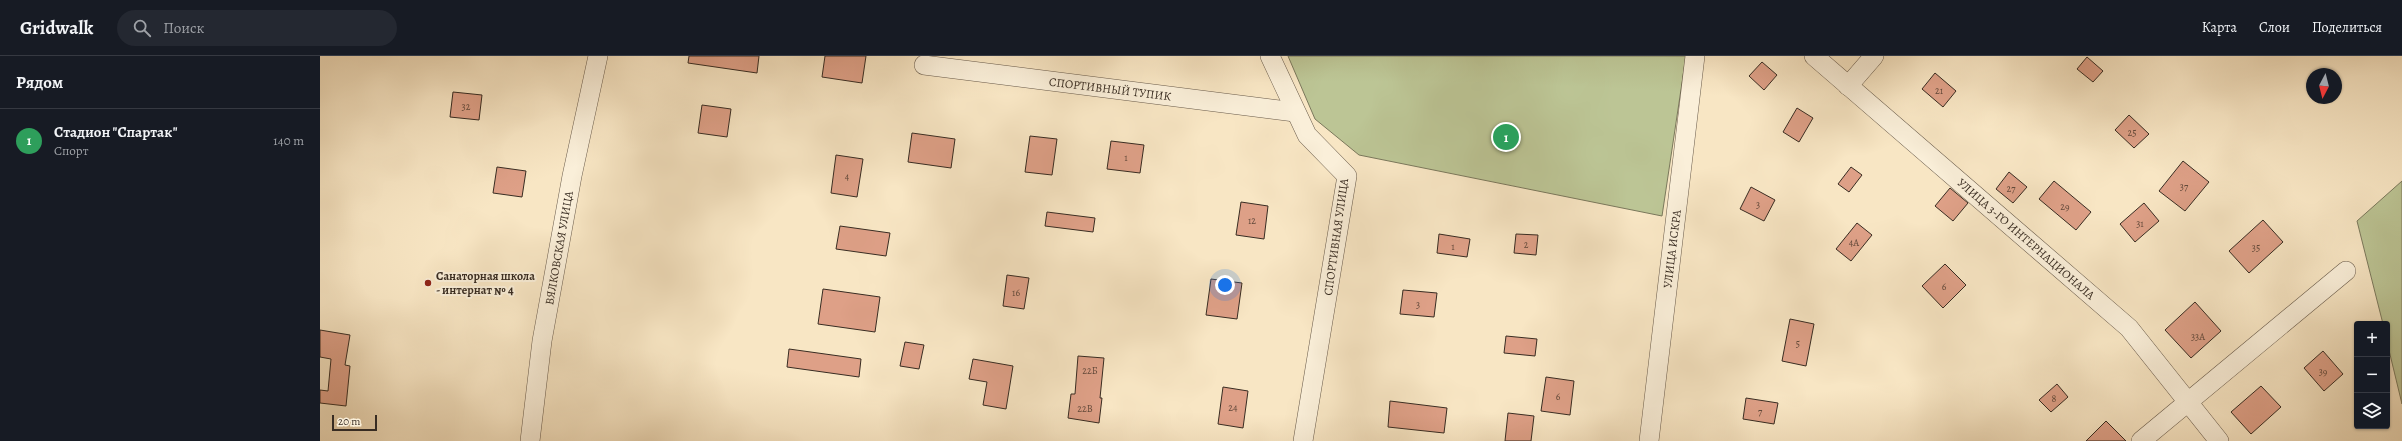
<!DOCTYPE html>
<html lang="ru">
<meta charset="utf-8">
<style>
:root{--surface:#171b24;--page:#242831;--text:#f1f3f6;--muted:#9ea1a6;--line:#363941;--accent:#c59692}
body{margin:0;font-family:Alegreya,serif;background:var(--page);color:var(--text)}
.controls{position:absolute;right:12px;bottom:12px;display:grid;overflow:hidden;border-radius:4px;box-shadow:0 1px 3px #0004}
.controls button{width:36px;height:36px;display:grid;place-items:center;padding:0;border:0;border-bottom:1px solid var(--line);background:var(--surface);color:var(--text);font:20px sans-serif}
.compass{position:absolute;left:1986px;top:12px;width:36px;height:36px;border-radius:50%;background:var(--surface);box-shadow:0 1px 3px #0004;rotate:187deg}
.scale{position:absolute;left:12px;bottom:10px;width:45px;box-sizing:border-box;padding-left:4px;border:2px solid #382c22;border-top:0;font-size:11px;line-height:14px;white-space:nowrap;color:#382c22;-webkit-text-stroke:3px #faefd9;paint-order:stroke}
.you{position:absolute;left:905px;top:229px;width:14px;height:14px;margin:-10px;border:3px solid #fff;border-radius:50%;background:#1a73e8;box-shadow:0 0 0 6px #1a73e833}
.badge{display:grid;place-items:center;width:26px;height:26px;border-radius:50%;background:var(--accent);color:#fff;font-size:13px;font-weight:700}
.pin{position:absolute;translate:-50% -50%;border:2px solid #fff;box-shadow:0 1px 4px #0006}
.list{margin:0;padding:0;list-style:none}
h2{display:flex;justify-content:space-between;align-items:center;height:52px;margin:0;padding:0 16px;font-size:17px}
h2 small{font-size:13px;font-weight:400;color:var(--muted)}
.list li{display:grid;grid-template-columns:26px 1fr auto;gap:12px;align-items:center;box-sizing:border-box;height:64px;padding:0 16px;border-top:1px solid var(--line)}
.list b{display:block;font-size:15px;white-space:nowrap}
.list p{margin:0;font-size:13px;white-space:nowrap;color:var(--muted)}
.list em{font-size:13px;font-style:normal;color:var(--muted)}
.icon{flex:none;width:22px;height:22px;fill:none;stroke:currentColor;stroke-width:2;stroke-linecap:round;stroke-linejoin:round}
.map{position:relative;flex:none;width:2082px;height:385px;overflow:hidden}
header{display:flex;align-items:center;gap:24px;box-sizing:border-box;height:56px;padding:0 20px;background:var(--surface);border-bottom:1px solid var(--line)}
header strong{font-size:19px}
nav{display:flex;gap:22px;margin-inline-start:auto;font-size:14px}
.search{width:280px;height:36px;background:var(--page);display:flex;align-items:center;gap:10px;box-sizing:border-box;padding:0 14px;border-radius:22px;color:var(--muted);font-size:15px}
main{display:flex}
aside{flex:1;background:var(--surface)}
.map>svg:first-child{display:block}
.green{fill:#bcc595;stroke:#7a785c}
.building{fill:#dea087;stroke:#382c22}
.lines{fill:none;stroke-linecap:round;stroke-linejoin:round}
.minor-casing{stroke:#685a4a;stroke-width:20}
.minor{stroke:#faefd9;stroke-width:19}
.poi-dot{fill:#8f2418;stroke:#faefd9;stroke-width:1.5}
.labels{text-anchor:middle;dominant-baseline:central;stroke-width:4;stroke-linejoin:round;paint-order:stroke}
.number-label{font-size:10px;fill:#62493b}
.street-label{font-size:12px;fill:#382c22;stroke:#faefd9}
.poi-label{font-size:12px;font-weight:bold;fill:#382c22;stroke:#faefd9;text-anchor:start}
</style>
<header>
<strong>Gridwalk</strong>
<div class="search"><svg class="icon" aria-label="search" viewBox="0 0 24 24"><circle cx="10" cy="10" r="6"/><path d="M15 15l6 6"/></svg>Поиск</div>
<nav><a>Карта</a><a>Слои</a><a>Поделиться</a></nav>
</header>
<main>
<aside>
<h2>Рядом<small></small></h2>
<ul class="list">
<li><span class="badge" style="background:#2e9e5b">1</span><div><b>Стадион &quot;Спартак&quot;</b><p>Спорт</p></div><em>140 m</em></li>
</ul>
</aside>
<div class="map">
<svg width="2082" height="385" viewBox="0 0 2082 385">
<rect width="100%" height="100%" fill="#f8e6c4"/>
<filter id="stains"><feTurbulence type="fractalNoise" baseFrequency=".005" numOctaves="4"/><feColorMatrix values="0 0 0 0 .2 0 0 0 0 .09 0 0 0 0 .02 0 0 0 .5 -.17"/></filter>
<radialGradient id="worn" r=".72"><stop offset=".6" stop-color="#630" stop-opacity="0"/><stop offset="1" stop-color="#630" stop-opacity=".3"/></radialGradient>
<g class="green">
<path d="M968,0H1366L1342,160L1039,99L995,63Z"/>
<path d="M2082,125V348L2067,286V268H2063L2037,165Z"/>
</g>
<g class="building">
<path d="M369,0H439L437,17L368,7Z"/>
<path d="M505,0H546L542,27L502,21Z"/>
<path d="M1767,1L1783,15L1773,26L1757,13Z"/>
<path d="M1442,6L1457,19L1444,34L1429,20Z"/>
<path d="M1615,17L1636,35L1623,51L1602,33Z"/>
<path d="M133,36L162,39L159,64L130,61Z"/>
<path d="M382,49L411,53L407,81L378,77Z"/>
<path d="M1477,52L1493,62L1479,86L1463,76Z"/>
<path d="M1809,59L1829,78L1814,92L1795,74Z"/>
<path d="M592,77L635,83L631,112L588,106Z"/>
<path d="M710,80L737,83L732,119L705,116Z"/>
<path d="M791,85L824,89L820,117L787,113Z"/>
<path d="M516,99L543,103L537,141L511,137Z"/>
<path d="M1863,105L1889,126L1865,155L1839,135Z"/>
<path d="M177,111L206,115L202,141L173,137Z"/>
<path d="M1531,111L1542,119L1529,136L1518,128Z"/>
<path d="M1689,116L1707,131L1693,147L1676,133Z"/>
<path d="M1734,125L1771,156L1756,174L1719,143Z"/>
<path d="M1431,131L1455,144L1444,165L1420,153Z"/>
<path d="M1630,132L1648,147L1633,165L1615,150Z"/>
<path d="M921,146L948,150L944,183L916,179Z"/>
<path d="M1824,147L1839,165L1815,186L1800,168Z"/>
<path d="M727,156L775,162L773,176L725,170Z"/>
<path d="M1943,164L1963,186L1929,217L1909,195Z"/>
<path d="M1537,167L1552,179L1531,205L1516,193Z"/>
<path d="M520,170L570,177L566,200L516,193Z"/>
<path d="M1119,178L1150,183L1147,201L1117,197Z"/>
<path d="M1196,178L1218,179L1216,199L1194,197Z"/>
<path d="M1625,208L1646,229L1623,252L1602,230Z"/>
<path d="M687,219L709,222L704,253L683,250Z"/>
<path d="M891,223L922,227L917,263L886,259Z"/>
<path d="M503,233L560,241L555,276L498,268Z"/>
<path d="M1083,234L1117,237L1114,261L1080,258Z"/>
<path d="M1875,246L1901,275L1871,302L1845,274Z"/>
<path d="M1470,263L1494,268L1486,310L1462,305Z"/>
<path d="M0,274L30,279L25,309L30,310L26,350L0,347V334L8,335L11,303L0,301Z"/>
<path d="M1186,280L1217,283L1215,300L1184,297Z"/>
<path d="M585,286L604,289L599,313L580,310Z"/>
<path d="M469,293L541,303L539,321L467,311Z"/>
<path d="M2003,295L2023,318L2004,335L1984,312Z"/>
<path d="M758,300L784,302L780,342H782L779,367L748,362L751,338H755Z"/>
<path d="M653,303L693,310L686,353L663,349L667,326L649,323Z"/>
<path d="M1226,321L1254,325L1250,359L1221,355Z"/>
<path d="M1737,328L1748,341L1731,356L1719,344Z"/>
<path d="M1941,330L1961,351L1931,378L1911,356Z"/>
<path d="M903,331L928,335L923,372L898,368Z"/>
<path d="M1426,342L1458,347L1454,368L1423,363Z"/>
<path d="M1070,345L1127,352L1124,377L1068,371Z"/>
<path d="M1188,357L1214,360L1211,385H1185Z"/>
<path d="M1786,365L1806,385H1766Z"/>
</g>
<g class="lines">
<defs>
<g id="minor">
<path d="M950,0L987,79L1027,120L983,385"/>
<path d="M1494,0L1809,272L1899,385"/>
<path d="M604,9L975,56"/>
<path d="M1528,30L1554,0"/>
<path d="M210,385L222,285L252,120L278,0"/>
<path d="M1329,385L1375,0"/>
<path d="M1821,385L2026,215"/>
</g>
</defs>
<use href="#minor" class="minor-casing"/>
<use href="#minor" class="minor"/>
</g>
<circle class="poi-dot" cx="108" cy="227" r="4"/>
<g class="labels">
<g class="number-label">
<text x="1619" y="34">21</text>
<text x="146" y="50">32</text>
<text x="1812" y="76">25</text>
<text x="806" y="101">1</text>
<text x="527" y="120">4</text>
<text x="1864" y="130">37</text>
<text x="1691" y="132">27</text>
<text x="1438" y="148">3</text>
<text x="1745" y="150">29</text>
<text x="932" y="164">12</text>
<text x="1820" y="167">31</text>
<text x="1534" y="186">4А</text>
<text x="1206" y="188">2</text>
<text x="1133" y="190">1</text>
<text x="1936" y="191">35</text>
<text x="1624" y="230">6</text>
<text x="696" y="236">16</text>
<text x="1098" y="248">3</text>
<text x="1878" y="280">33А</text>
<text x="1478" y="287">5</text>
<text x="770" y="314">22Б</text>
<text x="2003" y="315">39</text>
<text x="1238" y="340">6</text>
<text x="1734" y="342">8</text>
<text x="913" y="351">24</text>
<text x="765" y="352">22В</text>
<text x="1440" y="355">7</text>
</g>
<g class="street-label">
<text transform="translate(790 33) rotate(7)">СПОРТИВНЫЙ ТУПИК</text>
<text transform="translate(1016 181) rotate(-82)">СПОРТИВНАЯ УЛИЦА</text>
<text transform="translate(1706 183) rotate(41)">УЛИЦА 3-ГО ИНТЕРНАЦИОНАЛА</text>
<text transform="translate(239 192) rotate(-80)">ВЯЛКОВСКАЯ УЛИЦА</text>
<text transform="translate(1352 193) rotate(-83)">УЛИЦА ИСКРА</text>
</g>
<g class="poi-label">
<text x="116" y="220">Санаторная школа<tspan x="116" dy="14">- интернат № 4</tspan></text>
</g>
</g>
<rect width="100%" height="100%" filter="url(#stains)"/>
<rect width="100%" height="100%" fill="url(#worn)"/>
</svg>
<div class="controls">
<button>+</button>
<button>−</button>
<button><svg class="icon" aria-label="layers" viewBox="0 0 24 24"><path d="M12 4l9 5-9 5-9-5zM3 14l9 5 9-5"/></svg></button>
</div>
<svg class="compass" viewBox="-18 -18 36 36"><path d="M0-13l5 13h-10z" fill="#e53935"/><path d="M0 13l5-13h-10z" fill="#9ea1a6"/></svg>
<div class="scale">20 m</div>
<div class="you"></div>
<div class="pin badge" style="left:1186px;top:81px;background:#2e9e5b">1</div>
</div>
</main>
